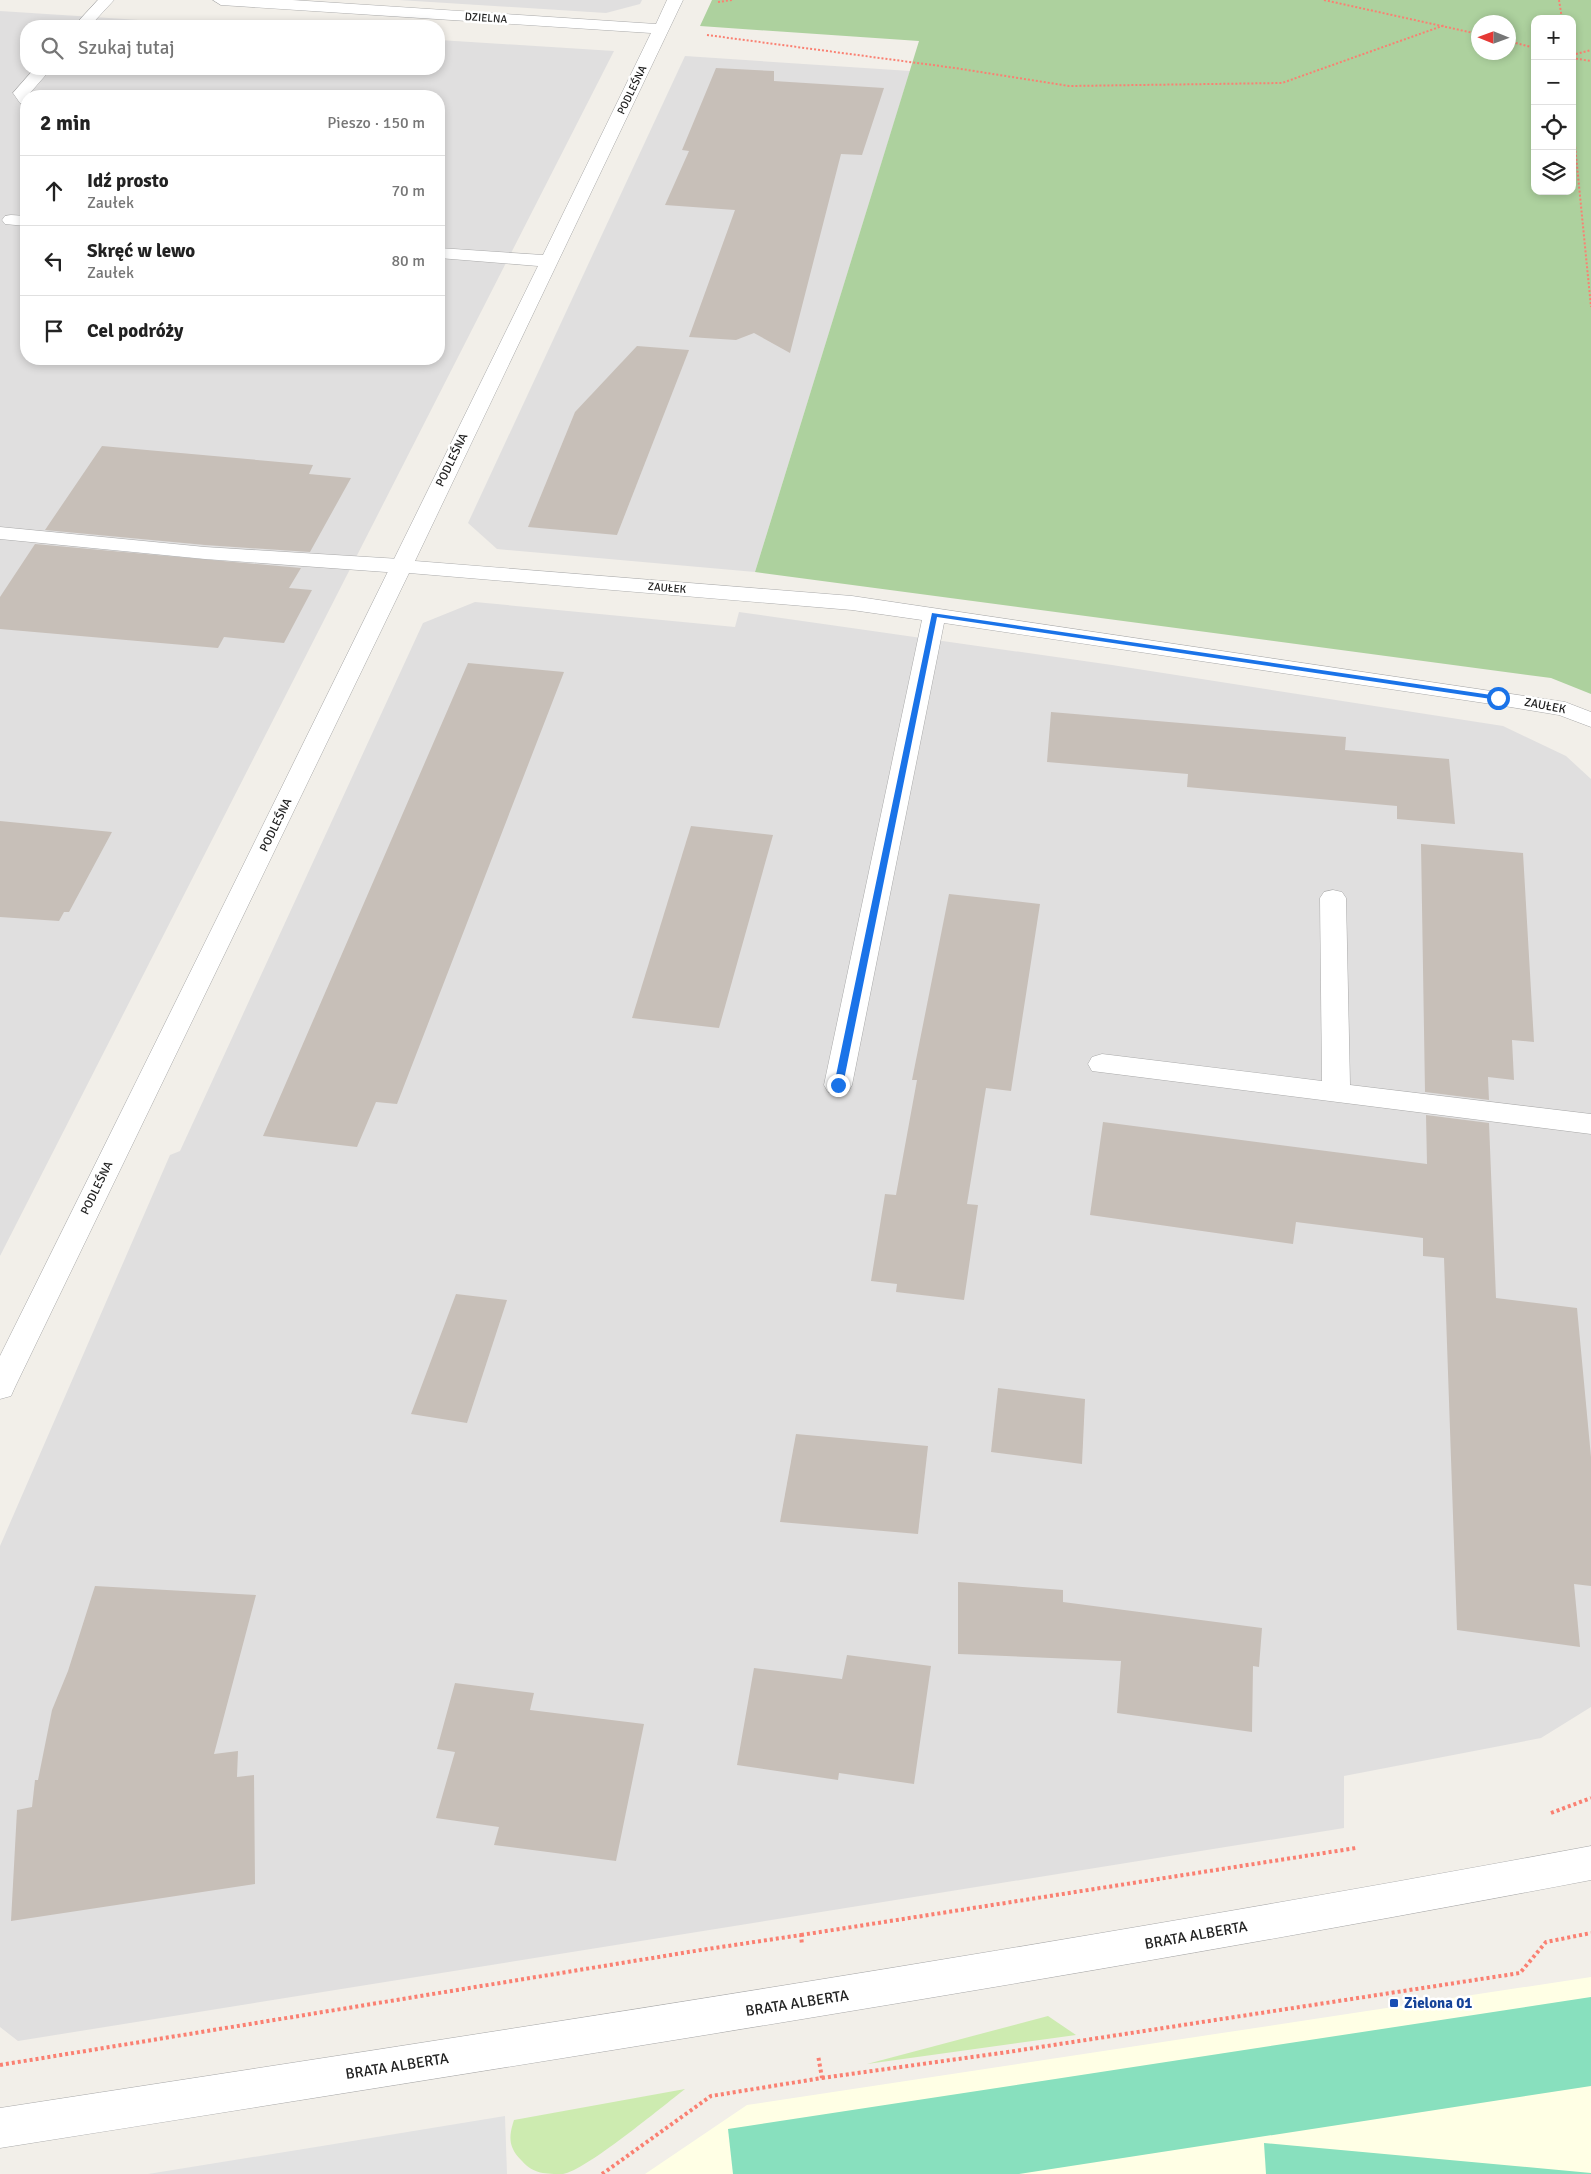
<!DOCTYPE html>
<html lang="pl">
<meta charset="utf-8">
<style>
:root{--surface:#fff;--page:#f2f2f2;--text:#222;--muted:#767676;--line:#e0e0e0}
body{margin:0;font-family:Signika,sans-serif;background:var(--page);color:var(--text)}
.controls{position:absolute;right:15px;top:15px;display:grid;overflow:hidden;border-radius:10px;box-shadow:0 2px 8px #0003}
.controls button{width:45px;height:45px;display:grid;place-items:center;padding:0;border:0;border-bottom:1px solid var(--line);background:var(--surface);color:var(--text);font:25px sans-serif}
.compass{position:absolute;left:1471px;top:15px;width:45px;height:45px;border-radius:50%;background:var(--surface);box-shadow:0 2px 8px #0003;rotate:271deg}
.stop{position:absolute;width:15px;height:15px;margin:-11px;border:4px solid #1a73e8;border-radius:50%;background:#fff}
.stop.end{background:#1a73e8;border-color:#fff;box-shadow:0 1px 5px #0008}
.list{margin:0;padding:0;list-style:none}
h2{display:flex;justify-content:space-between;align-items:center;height:65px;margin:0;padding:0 20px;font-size:21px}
h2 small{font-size:16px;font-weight:400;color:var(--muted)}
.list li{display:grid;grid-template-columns:32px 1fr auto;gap:15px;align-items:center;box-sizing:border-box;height:70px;padding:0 20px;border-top:1px solid var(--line)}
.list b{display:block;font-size:19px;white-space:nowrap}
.list p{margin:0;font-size:16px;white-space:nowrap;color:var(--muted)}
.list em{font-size:16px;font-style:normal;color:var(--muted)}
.icon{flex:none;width:28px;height:28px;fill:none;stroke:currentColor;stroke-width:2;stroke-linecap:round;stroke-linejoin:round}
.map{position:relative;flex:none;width:1591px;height:2174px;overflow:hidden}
.search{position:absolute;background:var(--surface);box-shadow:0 2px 8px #0003;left:20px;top:20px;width:425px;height:55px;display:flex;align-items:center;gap:12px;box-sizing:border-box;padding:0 18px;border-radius:20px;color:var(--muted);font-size:19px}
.panel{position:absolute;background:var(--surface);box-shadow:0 2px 8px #0003;left:20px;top:90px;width:425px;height:275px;border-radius:20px}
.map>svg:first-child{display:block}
.residential{fill:#e0dfdf;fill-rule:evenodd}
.education{fill:#ffffe5}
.grass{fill:#cdebb0}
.forest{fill:#add19e;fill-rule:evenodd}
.pitch{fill:#88e0be}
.parking{fill:#e2e2e2}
.building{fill:#c7bfb8}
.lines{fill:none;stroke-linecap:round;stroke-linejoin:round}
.lane-casing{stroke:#a9a9a9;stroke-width:1}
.street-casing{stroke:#a9a9a9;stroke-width:1}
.path-far1{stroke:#fa8072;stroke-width:2;stroke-dasharray:2 2;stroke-linecap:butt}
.path{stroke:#fa8072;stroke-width:4;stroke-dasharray:3 3;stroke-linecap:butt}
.lane{fill:#fff;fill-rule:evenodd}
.street{fill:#fff;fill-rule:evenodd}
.route{fill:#1a73e8}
.transit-dot{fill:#1a4fb4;stroke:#fff;stroke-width:2}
.labels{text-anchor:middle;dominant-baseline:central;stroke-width:5;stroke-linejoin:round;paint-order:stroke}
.far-street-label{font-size:11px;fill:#222;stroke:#fff}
.street-label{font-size:12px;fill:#222;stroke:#fff}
.near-street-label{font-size:15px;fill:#222;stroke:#fff}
.near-transit-label{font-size:15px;font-weight:bold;fill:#164399;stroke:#fff;text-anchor:start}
</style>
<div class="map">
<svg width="1591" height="2174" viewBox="0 0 1591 2174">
<rect width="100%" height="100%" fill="#f2efe9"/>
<g class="residential">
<path d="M399,0H642L640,4L606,13Z"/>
<path d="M0,11L233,26H26V69H439V40L614,51L0,1256ZM26,96H439V359H26Z"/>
<path d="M685,56L910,71L755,572L497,549L468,523Z"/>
<path d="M475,602L735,627L739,612L1112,665L1503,726L1566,756L1591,779V1707L1541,1738L1344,1776V1828L18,2041L0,2027V1546L170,1155L180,1151L423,623Z"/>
</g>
<path class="education" d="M1591,1977V2174H645L747,2105Z"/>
<g class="grass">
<path d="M1048,2016L1076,2035L867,2064Z"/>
<path d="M685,2089C663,2106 585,2171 563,2174C546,2174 533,2174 522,2161C509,2148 508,2138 514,2120Z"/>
</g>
<path class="forest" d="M712,0H1591V694L1551,678L755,572L919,41L700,26ZM1535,19H1572V191H1535ZM1478,22H1508V52H1478Z"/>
<g class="pitch">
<path d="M1591,1997V2086L1019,2174H733L728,2129Z"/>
<path d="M1264,2143L1591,2173V2174H1266Z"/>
</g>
<path class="parking" d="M505,2116L507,2174H148L322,2146Z"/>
<g class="building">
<path d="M716,68L774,71V81L884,88L862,155L841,154L790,353L754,333L736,340L689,337L735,210L665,205L689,151L682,150Z"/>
<path d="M637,346L689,350L617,535L528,527L575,412Z"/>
<path d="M102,446L313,465L309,474L351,478L310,552L205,545L45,530Z"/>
<path d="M35,544L301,568L289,588L312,590L284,643L224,637L218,648L0,629V597Z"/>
<path d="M468,663L564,672L397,1104L376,1102L357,1147L263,1136Z"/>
<path d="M1051,712L1346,737L1345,750L1449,759L1455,824L1397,819V806L1187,787L1188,774L1047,762Z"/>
<path d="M0,821L112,832L69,912H64L59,921L0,917Z"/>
<path d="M691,826L773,835L719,1028L632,1018Z"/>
<path d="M1421,844L1523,853L1534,1042L1512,1040L1514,1080L1488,1077L1489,1100L1425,1092Z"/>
<path d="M949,894L1040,904L1011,1091L986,1088L967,1204L978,1205L964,1300L896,1292L897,1284L871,1281L885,1194L896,1195L917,1080H912Z"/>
<path d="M1426,1115L1489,1123L1496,1298L1577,1308L1591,1457V1586L1574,1584L1580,1647L1457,1630L1444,1258L1423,1256V1238L1296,1222L1293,1244L1090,1215L1103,1122L1427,1164Z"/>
<path d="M456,1294L507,1300L467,1423L411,1414Z"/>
<path d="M998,1388L1085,1399L1082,1464L991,1452Z"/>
<path d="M796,1434L928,1446L918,1534L780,1522Z"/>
<path d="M958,1582L1063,1590V1602L1262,1628L1259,1667L1253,1666L1252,1732L1117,1713L1121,1661L958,1654Z"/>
<path d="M95,1586L256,1595L214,1754L238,1751L237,1777L254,1775L255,1884L11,1921L17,1810L32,1807L35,1780H38L52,1710L68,1671Z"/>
<path d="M847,1655L931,1666L914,1784L839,1773L838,1780L737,1765L754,1668L842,1679Z"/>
<path d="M455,1683L534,1693L530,1710L644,1724L616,1861L494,1845L499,1827L436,1818L455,1752L437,1749Z"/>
</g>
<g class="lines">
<defs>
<g id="lane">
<path d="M98,0H114L90,26H74Z"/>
<path d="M34,69H51L30,93L32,96H26V104L20,103L13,93Z"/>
<path d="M0,527L205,547L400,559L408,561L411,566L408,571L400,573L205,559L0,539Z"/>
</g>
<g id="street">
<path d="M213,0H292L656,24L667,0H683L415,561L852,596L1565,702L1591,712V727L1559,715L1498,705L944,623L852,1085L848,1092L838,1095L828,1092L824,1085L922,620L852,610L409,573L15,1387L11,1396L0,1399V1356C181,992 360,629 538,266L439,258V248L543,255L651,33L221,5Z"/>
<path d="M11,215L26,216V226L5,224L2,220L5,216Z"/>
<path d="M1333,890L1342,892L1346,898L1350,1085L1591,1114V1134L1092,1071L1088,1064L1092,1057L1102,1054L1322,1081L1320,898L1324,892Z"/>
<path d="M1591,1846V1880C1063,1981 531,2063 0,2148V2108C531,2026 1063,1945 1591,1846Z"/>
</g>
</defs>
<use href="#lane" class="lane-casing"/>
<use href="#street" class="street-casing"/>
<g class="path-far1">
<path d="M1324,0L1478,34"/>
<path d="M1559,0L1562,19"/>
<path d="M718,2L732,0"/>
<path d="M707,35L955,68L1069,86L1282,83L1445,25"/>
<path d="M1508,41L1535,48"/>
<path d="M1572,55L1591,50"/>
<path d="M1572,58L1591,61"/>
<path d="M1572,115L1591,307"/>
</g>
<g class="path">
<path d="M1551,1813L1591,1798"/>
<path d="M801,1935L1356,1848"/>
<path d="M0,2065L701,1950L801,1935L802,1945"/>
<path d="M822,2078L1008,2052L1520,1973L1546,1942L1591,1933"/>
<path d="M602,2174L711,2096L822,2078L818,2055"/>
</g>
<use href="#lane" class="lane"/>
<use href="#street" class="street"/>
</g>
<path class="route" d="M932,613L1498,696L1502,698L1498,700L937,617L843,1085L838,1088L834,1085Z"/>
<rect class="transit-dot" x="1389" y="1998" width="10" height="10" rx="2.5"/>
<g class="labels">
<g class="far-street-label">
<text transform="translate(486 18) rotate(4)">DZIELNA</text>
<text transform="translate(632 90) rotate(-64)">PODLEŚNA</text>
<text transform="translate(667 588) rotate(5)">ZAUŁEK</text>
</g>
<g class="street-label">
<text transform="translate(452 460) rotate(-64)">PODLEŚNA</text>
<text transform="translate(1545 706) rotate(11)">ZAUŁEK</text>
<text transform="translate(276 825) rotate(-64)">PODLEŚNA</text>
<text transform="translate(97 1188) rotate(-64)">PODLEŚNA</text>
</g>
<g class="near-street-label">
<text transform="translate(1196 1935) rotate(-10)">BRATA ALBERTA</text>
<text transform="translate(797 2003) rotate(-9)">BRATA ALBERTA</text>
<text transform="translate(397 2066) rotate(-9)">BRATA ALBERTA</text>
</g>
<g class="near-transit-label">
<text x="1404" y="2003">Zielona 01</text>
</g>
</g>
</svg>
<div class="controls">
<button>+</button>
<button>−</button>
<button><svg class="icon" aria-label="locate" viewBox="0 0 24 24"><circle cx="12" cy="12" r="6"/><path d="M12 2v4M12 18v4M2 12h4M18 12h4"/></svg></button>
<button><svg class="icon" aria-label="layers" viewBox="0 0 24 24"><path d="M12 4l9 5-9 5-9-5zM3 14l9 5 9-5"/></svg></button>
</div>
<svg class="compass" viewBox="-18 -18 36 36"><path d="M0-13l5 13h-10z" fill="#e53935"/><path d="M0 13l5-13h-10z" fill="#767676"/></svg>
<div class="stop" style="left:1498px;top:698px"></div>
<div class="stop end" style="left:838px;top:1085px"></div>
<div class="search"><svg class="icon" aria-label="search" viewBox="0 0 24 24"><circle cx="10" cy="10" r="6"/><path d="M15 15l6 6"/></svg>Szukaj tutaj</div>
<section class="panel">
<h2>2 min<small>Pieszo · 150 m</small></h2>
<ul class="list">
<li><svg class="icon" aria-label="ahead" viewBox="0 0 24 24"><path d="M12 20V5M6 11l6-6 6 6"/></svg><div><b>Idź prosto</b><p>Zaułek</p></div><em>70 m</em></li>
<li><svg class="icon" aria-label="left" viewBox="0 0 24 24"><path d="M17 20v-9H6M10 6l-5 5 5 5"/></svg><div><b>Skręć w lewo</b><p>Zaułek</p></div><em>80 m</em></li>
<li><svg class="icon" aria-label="arrive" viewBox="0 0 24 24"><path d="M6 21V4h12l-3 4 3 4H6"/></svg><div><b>Cel podróży</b></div></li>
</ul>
</section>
</div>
